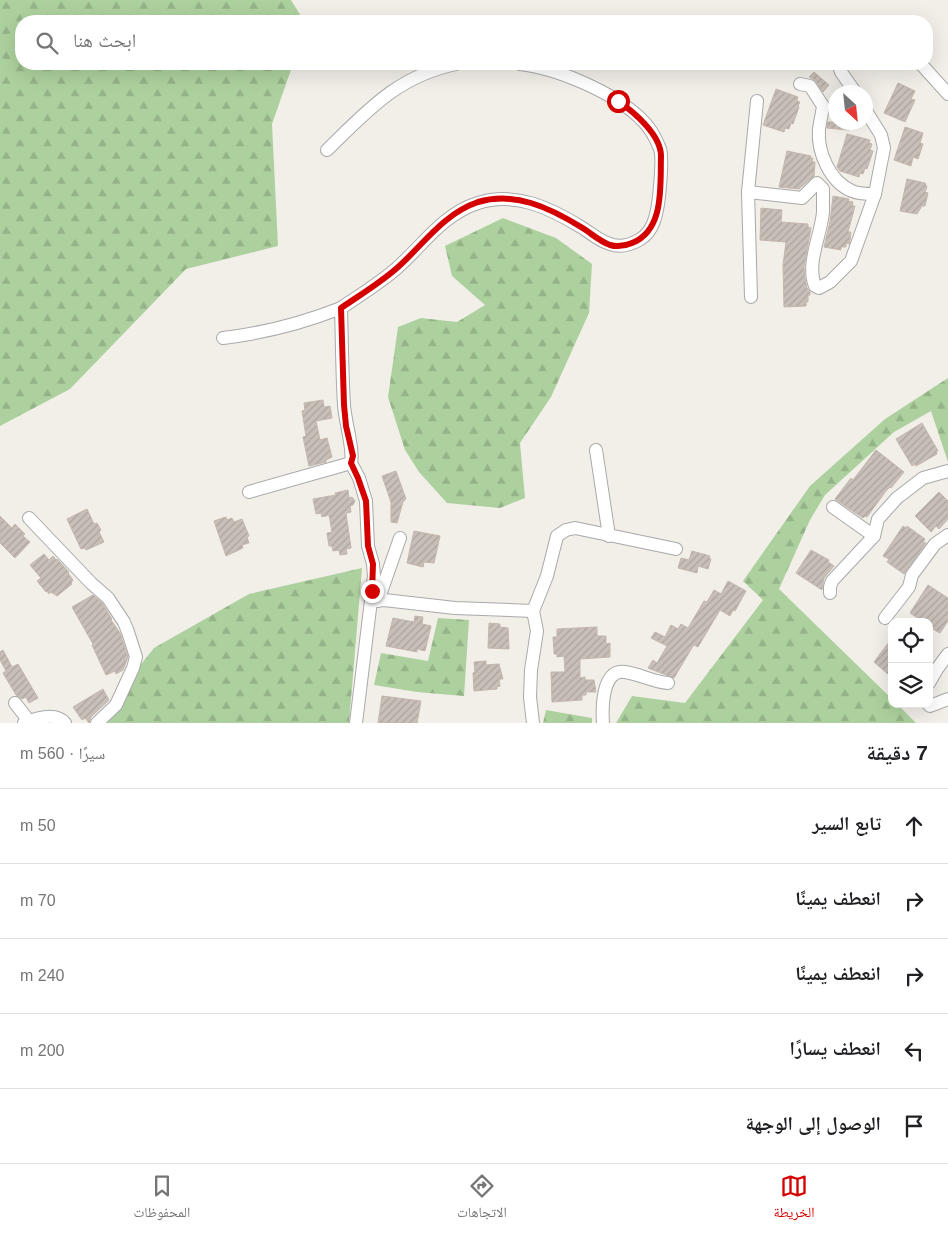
<!DOCTYPE html>
<html lang="ar">
<meta charset="utf-8">
<style>
:root{--surface:#fff;--page:#f2f2f2;--text:#202124;--muted:#757577;--line:#e0e0e0;--accent:#d40000}
body{margin:0;font-family:Helvetica,"Noto Naskh Arabic",sans-serif;background:var(--page);color:var(--text);direction:rtl}
.controls{position:absolute;right:15px;bottom:15px;display:grid;overflow:hidden;border-radius:10px;box-shadow:0 5px 20px #0002}
.controls button{width:45px;height:45px;display:grid;place-items:center;padding:0;border:0;border-bottom:1px solid var(--line);background:var(--surface);color:var(--text);font:25px sans-serif}
.compass{position:absolute;left:828px;top:85px;width:45px;height:45px;border-radius:50%;background:var(--surface);box-shadow:0 5px 20px #0002;rotate:153deg}
.stop{position:absolute;width:15px;height:15px;margin:-11px;border:4px solid #d40000;border-radius:50%;background:#fff}
.stop.end{background:#d40000;border-color:#fff;box-shadow:0 1px 5px #0008}
.list{margin:0;padding:0;list-style:none}
h2{display:flex;justify-content:space-between;align-items:center;height:65px;margin:0;padding:0 20px;font-size:21px}
h2 small{font-size:16px;font-weight:400;color:var(--muted)}
.list li{display:grid;grid-template-columns:32px 1fr auto;gap:15px;align-items:center;box-sizing:border-box;height:75px;padding:0 20px;border-top:1px solid var(--line)}
.list b{display:block;font-size:19px;white-space:nowrap}
.list em{font-size:16px;font-style:normal;color:var(--muted)}
.icon{flex:none;width:28px;height:28px;fill:none;stroke:currentColor;stroke-width:2;stroke-linecap:round;stroke-linejoin:round}
.map{position:relative;flex:none;width:948px;height:723px;overflow:hidden;direction:ltr}
.search{position:absolute;background:var(--surface);box-shadow:0 5px 20px #0002;left:15px;right:15px;top:15px;height:55px;display:flex;align-items:center;gap:12px;box-sizing:border-box;padding:0 18px;border-radius:20px;color:var(--muted);font-size:19px}
.sheet{height:440px;background:var(--surface)}
nav{display:flex;justify-content:space-around;align-items:center;box-sizing:border-box;height:70px;border-top:1px solid var(--line);background:var(--surface);font-size:14px;color:var(--muted)}
nav a{display:grid;justify-items:center;gap:2px}
nav .on{color:var(--accent)}
.map>svg:first-child{display:block}
.forest{fill:url(#forest-firs)}
.building{fill:url(#building-hatch);stroke:#c4b6ab}
.lines{fill:none;stroke-linecap:round;stroke-linejoin:round}
.minor-casing{stroke:#a9a9a9;stroke-width:14}
.minor{stroke:#fff;stroke-width:12}
.route{stroke:#d40000;stroke-width:6}
</style>
<div class="map">
<svg width="948" height="723" viewBox="0 0 948 723">
<defs>
<pattern id="forest-firs" width="22" height="20" patternUnits="userSpaceOnUse" patternTransform="scale(1.25)"><rect width="22" height="20" fill="#add19e"/><path d="M5 1l3.5 6h-7zM16 11l3.5 6h-7z" fill="#95b388"/></pattern>
<pattern id="building-hatch" width="6" height="6" patternUnits="userSpaceOnUse" patternTransform="scale(1.25)"><rect width="6" height="6" fill="#c7bfb8"/><path d="M-1 1l2-2M0 6l6-6M5 7l2-2" fill="none" stroke="#aba49e"/></pattern>
</defs>
<rect width="100%" height="100%" fill="#f2efe9"/>
<g class="forest">
<path d="M0,0H291L304,21H21V64H293L272,124L278,246L186,269L70,389L0,426Z"/>
<path d="M503,218L556,238L592,264L589,313L551,397L520,443L525,498L500,508L447,503L419,472L405,450L388,397L398,327L421,318L457,322L485,305L452,276L445,246Z"/>
<path d="M948,378V462L931,411L894,432L825,495L810,520L779,589L892,699V704H897L916,723H616L632,696L685,703L763,600L743,581L810,486L885,419Z"/>
<path d="M362,568L349,723H94L154,648L249,594Z"/>
<path d="M438,618L469,620L464,696L417,692L374,685L381,653L428,661Z"/>
<path d="M546,710L592,718V723H543Z"/>
</g>
<g class="building">
<path d="M814,72L829,85L823,92L815,80L809,77Z"/>
<path d="M898,83L915,91L911,99L915,100L905,122L884,113Z"/>
<path d="M776,89L798,97L797,101L800,102L798,106L799,107L793,124L791,123L789,129L785,128L784,132L763,125Z"/>
<path d="M828,122H851L849,130L827,128Z"/>
<path d="M905,127L923,133L920,143L923,144L918,159L913,157L911,166L894,160Z"/>
<path d="M847,134L870,140L869,143L872,144L870,150L873,151L867,169L865,168L863,174L860,173L859,177L840,171L837,167Z"/>
<path d="M787,151L811,156L810,158H813L812,162H815L814,176L799,189L779,187Z"/>
<path d="M907,179L925,183L927,187L925,192L928,193L925,206H922L917,214L900,211Z"/>
<path d="M833,196L849,199L848,201L853,202L852,206H855L848,232H851L850,240L849,244L846,243V247H841V250L824,247L830,222Z"/>
<path d="M761,208L782,210L781,222L808,224V227L811,228L804,267L805,279L807,288L810,292V295H808V302H806V306L784,307L783,265L786,242L760,240Z"/>
<path d="M323,400L324,407L330,406L332,418L316,421L320,440L327,438L332,457L326,460V462L309,466L303,437L306,436L302,411L305,410L304,403Z"/>
<path d="M922,423L938,451H936L937,454L916,466L915,464L912,466L896,439Z"/>
<path d="M876,450L904,472L891,488L890,487L886,491L867,517L865,516L863,518L835,499L851,478L853,480Z"/>
<path d="M396,471L406,499L403,502L397,523L391,522V502L382,476Z"/>
<path d="M348,490L349,498L352,497L355,501L353,505L350,506L351,512L346,513L351,548L346,549L347,554L340,555L339,550L333,551L332,546H329L327,533L332,532L329,515L322,517L321,513L316,514L313,499L336,495L335,493Z"/>
<path d="M939,492L948,501V519L939,529L936,526L931,532L915,516Z"/>
<path d="M87,509L94,524L97,523L101,530L99,532L104,542L86,550L85,548L81,549L67,519Z"/>
<path d="M0,516L12,528L15,524L25,534L23,536L30,542L15,558L0,543Z"/>
<path d="M226,517L227,520L232,518L234,522L242,519L249,536L247,537L249,543L242,545L243,548L226,556L214,521Z"/>
<path d="M903,526L906,528L907,526L925,539L923,542L926,543L904,574L887,562L889,559L883,556Z"/>
<path d="M414,531L440,536L434,563L424,562L423,567L407,563Z"/>
<path d="M811,550L829,560L828,562L834,566L824,578L822,590L796,573Z"/>
<path d="M692,551L710,556L709,558L711,559L708,569L698,566L697,573L678,568L681,558L689,560Z"/>
<path d="M44,554L49,560L53,556L56,560L57,559L69,572L68,573L73,580L71,583L72,584L57,596L51,592L49,594L47,591L46,592L37,581L41,578L30,565Z"/>
<path d="M728,581L746,591L735,611L733,610L730,616L720,610L698,647L694,645L693,646L674,678L648,668L653,660L657,663L667,646L651,638L655,632L665,637L671,625L678,629L681,624L688,628L704,601L707,602L714,590L721,594Z"/>
<path d="M928,585L948,598V621L940,633L929,627V622H924L910,613Z"/>
<path d="M93,595L102,603L112,619L111,620L120,633L128,657L123,670L116,674L115,671L106,675L92,645L93,644L72,607Z"/>
<path d="M415,616L423,617L422,624L431,626L425,651L417,649V652L386,646L393,618L414,622Z"/>
<path d="M489,623L500,624V627L508,628L509,649L488,648Z"/>
<path d="M597,627V636H606V644L610,643V657L580,659V678L585,677V680H594L596,692H586V695H582V700L552,702L551,672H565L564,656L557,657V654H554V652L553,637H557V629Z"/>
<path d="M892,638V671L889,675L874,662Z"/>
<path d="M3,650L12,667L18,664L38,698L29,703L26,697L22,699L16,695L3,673L6,671L0,660V652Z"/>
<path d="M486,661V665L499,664L503,679H499L500,686L497,687V689L474,691L473,673L475,672L474,662Z"/>
<path d="M103,689L109,700L91,717L89,723L85,718L82,720L73,707Z"/>
<path d="M382,696L421,701L417,723H378Z"/>
</g>
<g class="lines">
<defs>
<g id="minor">
<path d="M838,64L841,72L855,92"/>
<path d="M921,64L948,94"/>
<path d="M800,84L810,86L823,106C822,114 820,122 819,129C817,152 830,182 852,191C858,194 867,194 875,194"/>
<path d="M327,150C368,110 398,76 456,64"/>
<path d="M748,192L802,198L817,183L823,189C823,197 823,205 823,212C821,236 806,263 815,286L819,288L830,282L851,261L875,194L884,148L881,135L866,111"/>
<path d="M751,297L748,192L757,101"/>
<path d="M223,338C265,333 303,323 341,308"/>
<path d="M596,450L609,536"/>
<path d="M249,492L351,463"/>
<path d="M833,507L874,536"/>
<path d="M29,518L91,583L108,598L124,622L128,632L136,657L133,668L116,705L97,723"/>
<path d="M830,593V587L832,581L874,536L878,519L897,498L923,478L948,471"/>
<path d="M372,601L384,600L455,608L533,611"/>
<path d="M378,601L400,538"/>
<path d="M885,618L909,587L912,575L935,544L948,535"/>
<path d="M929,683L937,669L948,654"/>
<path d="M15,703L29,721"/>
<path d="M928,704L930,706L948,699"/>
<path d="M24,723C36,718 56,712 65,723"/>
<path d="M356,723L374,576L373,564L368,546L366,501L359,478L351,463C354,450 345,421 344,405C342,373 342,340 341,308C360,295 380,283 397,268C423,245 443,214 478,203C515,191 550,208 581,227C591,233 599,241 610,244C620,248 630,245 639,240C654,232 657,213 659,197C660,187 663,157 660,149C656,138 648,125 639,117C612,92 557,68 520,64"/>
<path d="M533,723L530,697L531,670L537,631L533,611L547,576L557,536L566,530L575,528L676,549"/>
<path d="M603,723C602,708 602,668 625,672C640,674 653,682 668,683"/>
</g>
</defs>
<use href="#minor" class="minor-casing"/>
<use href="#minor" class="minor"/>
</g>
<g class="lines">
<path class="route" d="M372,591L373,564L368,546L366,501L358,478L351,463L353,456L346,426L344,405L341,308C360,295 380,283 397,268C423,245 443,214 478,202C515,191 550,208 581,227C591,233 599,241 610,245C617,247 625,246 632,243C665,230 660,185 661,156C661,135 634,112 618,101"/>
</g>
</svg>
<div class="controls">
<button><svg class="icon" aria-label="locate" viewBox="0 0 24 24"><circle cx="12" cy="12" r="6"/><path d="M12 2v4M12 18v4M2 12h4M18 12h4"/></svg></button>
<button><svg class="icon" aria-label="layers" viewBox="0 0 24 24"><path d="M12 4l9 5-9 5-9-5zM3 14l9 5 9-5"/></svg></button>
</div>
<svg class="compass" viewBox="-18 -18 36 36"><path d="M0-13l5 13h-10z" fill="#e53935"/><path d="M0 13l5-13h-10z" fill="#757577"/></svg>
<div class="stop" style="left:618px;top:101px"></div>
<div class="stop end" style="left:372px;top:591px"></div>
<div class="search"><svg class="icon" aria-label="search" viewBox="0 0 24 24"><circle cx="10" cy="10" r="6"/><path d="M15 15l6 6"/></svg>ابحث هنا</div>
</div>
<section class="sheet">
<h2>7 دقيقة<small>سيرًا · 560 m</small></h2>
<ul class="list">
<li><svg class="icon" aria-label="ahead" viewBox="0 0 24 24"><path d="M12 20V5M6 11l6-6 6 6"/></svg><div><b>تابع السير</b></div><em>50 m</em></li>
<li><svg class="icon" aria-label="right" viewBox="0 0 24 24"><path d="M7 20v-9h11M14 6l5 5-5 5"/></svg><div><b>انعطف يمينًا</b></div><em>70 m</em></li>
<li><svg class="icon" aria-label="right" viewBox="0 0 24 24"><path d="M7 20v-9h11M14 6l5 5-5 5"/></svg><div><b>انعطف يمينًا</b></div><em>240 m</em></li>
<li><svg class="icon" aria-label="left" viewBox="0 0 24 24"><path d="M17 20v-9H6M10 6l-5 5 5 5"/></svg><div><b>انعطف يسارًا</b></div><em>200 m</em></li>
<li><svg class="icon" aria-label="arrive" viewBox="0 0 24 24"><path d="M6 21V4h12l-3 4 3 4H6"/></svg><div><b>الوصول إلى الوجهة</b></div></li>
</ul>
</section>
<nav>
<a class="on"><svg class="icon" aria-label="map" viewBox="0 0 24 24"><path d="M3 6l6-2 6 2 6-2v14l-6 2-6-2-6 2zM9 4v14M15 6v14"/></svg>الخريطة</a>
<a><svg class="icon" aria-label="directions" viewBox="0 0 24 24"><path d="M12 3l9 9-9 9-9-9zM9 14v-3h6M13 9l2 2-2 2"/></svg>الاتجاهات</a>
<a><svg class="icon" aria-label="saved" viewBox="0 0 24 24"><path d="M7 4h10v16l-5-4-5 4z"/></svg>المحفوظات</a>
</nav>
